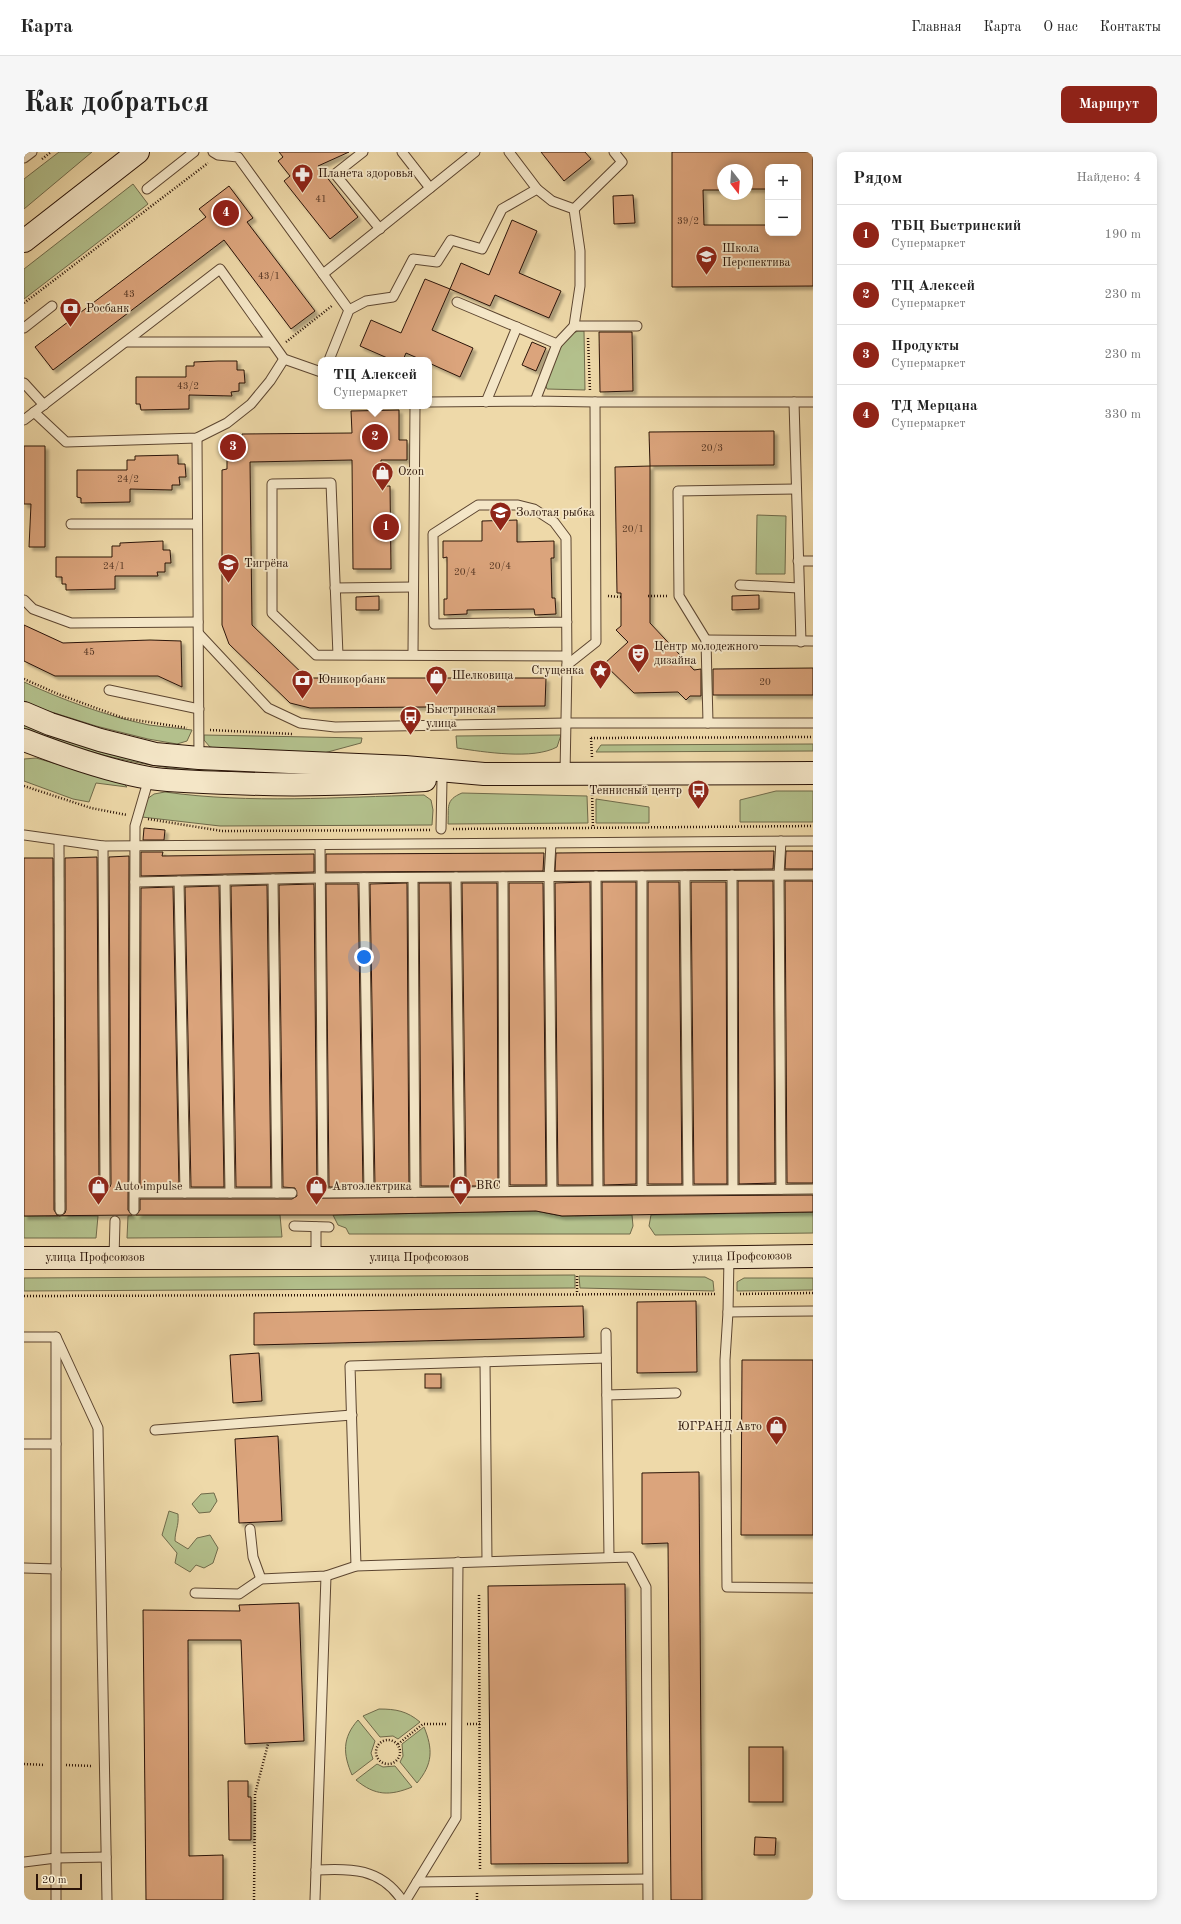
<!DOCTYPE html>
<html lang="ru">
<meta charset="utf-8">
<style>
:root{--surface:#fff;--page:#f6f6f6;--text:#222;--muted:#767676;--line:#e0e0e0;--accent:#8f2418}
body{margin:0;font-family:"Old Standard TT",serif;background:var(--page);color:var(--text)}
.controls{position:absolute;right:12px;top:12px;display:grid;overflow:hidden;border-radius:8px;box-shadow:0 2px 10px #0003}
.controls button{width:36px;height:36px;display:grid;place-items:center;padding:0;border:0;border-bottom:1px solid var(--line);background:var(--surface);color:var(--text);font:20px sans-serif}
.compass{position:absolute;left:693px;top:12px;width:36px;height:36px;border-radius:50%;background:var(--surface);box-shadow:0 2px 10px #0003;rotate:163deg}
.scale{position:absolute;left:12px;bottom:10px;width:46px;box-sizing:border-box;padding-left:4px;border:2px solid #2b1408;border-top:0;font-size:11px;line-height:14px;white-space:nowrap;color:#2b1408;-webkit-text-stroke:3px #f4e6c7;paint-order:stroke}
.you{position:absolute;left:340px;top:805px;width:14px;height:14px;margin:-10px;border:3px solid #fff;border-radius:50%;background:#1a73e8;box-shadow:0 0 0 6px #1a73e833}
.badge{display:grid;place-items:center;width:26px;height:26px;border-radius:50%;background:var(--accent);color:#fff;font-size:13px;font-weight:700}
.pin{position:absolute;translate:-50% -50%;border:2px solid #fff;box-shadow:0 1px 4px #0006}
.popup{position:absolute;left:294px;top:205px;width:114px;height:52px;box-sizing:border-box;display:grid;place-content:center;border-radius:8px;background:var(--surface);filter:drop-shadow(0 1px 3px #0005);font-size:13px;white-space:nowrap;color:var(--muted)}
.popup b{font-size:15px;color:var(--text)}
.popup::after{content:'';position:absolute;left:50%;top:100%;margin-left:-8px;border:8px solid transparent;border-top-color:var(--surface)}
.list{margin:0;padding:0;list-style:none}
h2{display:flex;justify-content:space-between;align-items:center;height:52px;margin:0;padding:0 16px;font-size:17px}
h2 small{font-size:13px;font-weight:400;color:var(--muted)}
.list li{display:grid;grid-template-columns:26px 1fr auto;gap:12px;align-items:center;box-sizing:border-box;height:60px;padding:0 16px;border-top:1px solid var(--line)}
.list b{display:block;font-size:15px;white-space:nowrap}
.list p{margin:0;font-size:13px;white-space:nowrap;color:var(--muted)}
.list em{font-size:13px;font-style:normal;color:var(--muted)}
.map{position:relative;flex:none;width:789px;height:1748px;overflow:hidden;border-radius:8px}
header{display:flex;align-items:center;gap:24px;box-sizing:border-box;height:56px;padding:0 20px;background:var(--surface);border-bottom:1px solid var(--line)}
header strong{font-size:19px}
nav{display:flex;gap:22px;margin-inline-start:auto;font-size:14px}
.intro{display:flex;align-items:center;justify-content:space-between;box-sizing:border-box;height:96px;padding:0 24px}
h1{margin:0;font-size:28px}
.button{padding:10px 18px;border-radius:8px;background:var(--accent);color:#fff;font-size:14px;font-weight:700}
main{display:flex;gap:24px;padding:0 24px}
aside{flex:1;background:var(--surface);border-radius:8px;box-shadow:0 2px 10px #0003}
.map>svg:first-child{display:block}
.green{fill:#b3c08c;stroke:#6f6a4a}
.building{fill:#dba47c;stroke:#2b1408;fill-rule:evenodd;filter:url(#shadow)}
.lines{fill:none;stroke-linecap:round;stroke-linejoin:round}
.service-casing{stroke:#5c4530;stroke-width:11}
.secondary-casing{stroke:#2b1408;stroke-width:24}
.path{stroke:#2b1408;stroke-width:2.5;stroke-dasharray:1 2;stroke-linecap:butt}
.service{stroke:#f4e6c7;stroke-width:9}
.secondary{stroke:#f4e6c7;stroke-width:22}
.labels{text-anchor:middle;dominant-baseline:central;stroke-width:3.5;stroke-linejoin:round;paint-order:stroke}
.number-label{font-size:10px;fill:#573825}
.poi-label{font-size:12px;fill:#2b1408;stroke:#f4e6c7;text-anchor:start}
.street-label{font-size:12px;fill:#2b1408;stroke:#f4e6c7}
</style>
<header>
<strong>Карта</strong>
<nav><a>Главная</a><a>Карта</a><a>О нас</a><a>Контакты</a></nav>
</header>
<div class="intro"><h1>Как добраться</h1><a class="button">Маршрут</a></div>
<main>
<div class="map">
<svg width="789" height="1748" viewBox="0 0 789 1748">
<defs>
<filter id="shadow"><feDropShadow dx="3.5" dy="3.5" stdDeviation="1" flood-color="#0004"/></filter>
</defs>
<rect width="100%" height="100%" fill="#eed9a9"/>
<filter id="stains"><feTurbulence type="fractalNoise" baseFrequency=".005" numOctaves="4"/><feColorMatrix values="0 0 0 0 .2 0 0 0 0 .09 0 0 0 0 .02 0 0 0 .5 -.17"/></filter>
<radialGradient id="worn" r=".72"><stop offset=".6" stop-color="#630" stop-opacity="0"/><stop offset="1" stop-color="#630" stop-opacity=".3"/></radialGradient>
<g class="green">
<path d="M35,0H68L0,57V27Z"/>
<path d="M109,32L124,52L0,147V117Z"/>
<path d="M554,179H560L561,238L523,237L521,231C528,214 535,186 554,179Z"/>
<path d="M733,363L762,364L761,422H732Z"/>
<path d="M0,530C39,548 82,564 125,573C139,575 154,576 168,578L163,589L153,592L124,587L72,574L18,557L0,549Z"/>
<path d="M0,572L327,623C267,622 206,624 146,616C96,609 46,596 0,577Z"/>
<path d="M180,583L338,586L337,591L300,601L200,598L186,595L180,588Z"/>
<path d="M537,583L533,595C509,608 460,600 433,596L432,584Z"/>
<path d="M789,592V599L572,600L577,593Z"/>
<path d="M12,606L99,631L103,635L72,631L65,650L49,647L0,629V607Z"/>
<path d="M752,639H789V670H716V648Z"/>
<path d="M141,640C226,652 314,645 400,643L407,648L409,658L408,673L196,674L118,665L123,647L130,642Z"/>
<path d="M438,641L563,644L564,671L424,672C425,655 421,648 438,641Z"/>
<path d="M572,647L625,655V671H572Z"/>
<path d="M512,1059L538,1064L608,1063L609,1074L606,1082H325L322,1076L314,1073L309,1063Z"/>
<path d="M789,1060V1081L631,1083L625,1074L627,1063Z"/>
<path d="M117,1063H256L258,1085L103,1086L104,1064Z"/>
<path d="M0,1064H74L72,1086H0Z"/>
<path d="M551,1123V1136L0,1139V1126Z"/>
<path d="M555,1124L681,1125L689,1129L690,1139L556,1136Z"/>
<path d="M720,1126H789V1138L713,1139V1130Z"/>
<path d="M190,1341L193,1349L186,1360L175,1361L168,1352L177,1342Z"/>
<path d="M145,1359L154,1362C155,1375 151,1378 151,1389L164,1397L173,1386L186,1383L194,1396L189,1411L180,1416L172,1413L166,1420L151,1411L153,1401L138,1383Z"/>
<path d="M355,1557C372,1557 383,1559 396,1570L374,1587L369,1584L356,1585L339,1564Z"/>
<path d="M334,1568L351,1589L347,1601L349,1607L328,1623C319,1602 318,1586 334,1568Z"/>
<path d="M400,1575C409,1597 409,1612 393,1631L376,1610L379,1604L378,1592Z"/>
<path d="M353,1612L359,1615L371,1614L388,1635C366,1644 351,1644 332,1628Z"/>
</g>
<g class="building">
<path d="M255,0H325L294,14L334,65L306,87L260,29L266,24L254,9L259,5Z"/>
<path d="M517,0H561L567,7L540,29Z"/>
<path d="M648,0H789V134L648,135ZM744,15H774V81H744V73H680L679,38H699V18H723V37H744Z"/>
<path d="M205,34L229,66L223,70L291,159L267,177L200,88L29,218L11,195L182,65L175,57Z"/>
<path d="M609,43L611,71L590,72L589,44Z"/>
<path d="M488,68L513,79L495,121L537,139L525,166L471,143L466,154L426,137L437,111L465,123Z"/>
<path d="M401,127L426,137L408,178L449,196L436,225L405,211V208H398L382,201L379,208H368L336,194L347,168L377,181Z"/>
<path d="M575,180H608L609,239L576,240Z"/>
<path d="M508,190L522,196L512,219L498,213Z"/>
<path d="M194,209H213V218H220L221,231H215V239L207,240L208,244L165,243V257L117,258L116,252H112V225H162V214H170V210Z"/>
<path d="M375,258V288H383V308H357V334H366L367,417H329L328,308L226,310L228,473L283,526H522L521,554L286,556L266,551L205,492L198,473V318L203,317V286L218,285V282L328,281L327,259Z"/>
<path d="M750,279V313L626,314L625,280Z"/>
<path d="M0,294H21V395H5L7,352H0Z"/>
<path d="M154,303V312H161L162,325H155L156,333H148V338L106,337V350L57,351V346L53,345V318H103V308H111V304Z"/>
<path d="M626,314V471L670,518L677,517V544H666L662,548L654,540L610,541L580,512L604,490L592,478L597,474V441H593L591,315Z"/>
<path d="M493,368V390L530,389V406H527L528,446H531L532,462L511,463L510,457L443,458V462L420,463V447H423V405L419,406V389H458V369Z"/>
<path d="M139,389V398H146L147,411H141V420H133L134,424H91V437L42,438V432H38V425H32V405H88V394H96V391Z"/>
<path d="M735,443V457L708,458V444Z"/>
<path d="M355,444V458H332V445Z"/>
<path d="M0,473L39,491L126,488L157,489L158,535L134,524H31L0,509Z"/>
<path d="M789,516V543H689V517Z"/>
<path d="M120,676L141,678L140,688H119Z"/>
<path d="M750,699L749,717L531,719L532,701Z"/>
<path d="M762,699H789V717H761Z"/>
<path d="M117,700H139L138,704L290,702V720L117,724Z"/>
<path d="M519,701H520L519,719L302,720V702Z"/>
<path d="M105,704L104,1058L108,1063L0,1064V706H29L30,1058L33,1063L36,1064L41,1061L42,1058L41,706L73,705L75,1032L78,1037L81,1038L86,1035L87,1032L85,705Z"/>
<path d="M714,729H749L751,1031L715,1032Z"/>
<path d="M761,729H789V1031H763Z"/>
<path d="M566,730L568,1033H534L531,731Z"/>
<path d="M578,730H612V1032L580,1033Z"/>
<path d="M624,730H655L658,1032H624Z"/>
<path d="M667,730H702L703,1032H670Z"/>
<path d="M383,731L385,1034L351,1035L346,732Z"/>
<path d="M395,731H426L430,1034H397Z"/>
<path d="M438,731H473L474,1034H442Z"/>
<path d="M485,731H519L522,1033H486Z"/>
<path d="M290,732L293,1041L296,1046L789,1043V1060L538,1064L512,1059L309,1063H112L116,1058V1047H268L273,1044L271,1036L259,1035L255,733Z"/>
<path d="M302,732H334L339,1035H305Z"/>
<path d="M243,733L247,1035H212L207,734Z"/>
<path d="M195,734L200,1035H167L161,735Z"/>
<path d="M149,735L155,1035H116L117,736Z"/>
<path d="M672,1149L673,1220L613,1221V1150Z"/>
<path d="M559,1154L560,1185L230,1193V1161Z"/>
<path d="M235,1201L238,1249L209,1251L206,1203Z"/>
<path d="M718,1208H789V1383H717Z"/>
<rect x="401" y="1222" width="16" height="14"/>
<path d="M254,1284L258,1369L215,1371L211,1287Z"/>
<path d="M675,1320L678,1748H647L644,1391L618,1392V1321Z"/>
<path d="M601,1432L604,1711L467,1712L464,1434Z"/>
<path d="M275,1451L280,1589L221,1592L217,1488H164L165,1704L199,1703V1748H122L119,1458L216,1459L215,1453Z"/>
<rect x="725" y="1595" width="34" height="55"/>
<path d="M204,1629H224V1645H227V1688H205Z"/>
<path d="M731,1685L752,1686L751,1703H730Z"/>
</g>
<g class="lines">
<defs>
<g id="service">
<path d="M189,0L194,3L214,5L325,158"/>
<path d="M339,0L311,22L356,77"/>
<path d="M378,0L406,36"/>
<path d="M485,0L513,37L528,49L550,57L556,99V134L550,174L533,192L511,249"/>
<path d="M0,6L8,0"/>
<path d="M123,37L170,0"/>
<path d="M550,57L598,10L590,0"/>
<path d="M299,122L451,0"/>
<path d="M433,150L533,192"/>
<path d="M550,174H613"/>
<path d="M0,176L28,154"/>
<path d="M103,190H247"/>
<path d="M305,208L325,158L342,149L369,145L389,107L413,110L427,88L458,97L478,57L513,37"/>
<path d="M0,231L20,253"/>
<path d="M405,250L511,249L571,250H789"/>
<path d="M462,250L493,175"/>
<path d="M770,250L777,490"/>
<path d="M10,260L42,290L173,286L203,271L227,252L246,229L260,207"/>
<path d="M0,268L196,117L260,207L297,220"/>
<path d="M173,286L175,606"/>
<path d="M47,372H173"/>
<path d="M774,409H789"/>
<path d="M716,433L775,436"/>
<path d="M311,436L389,435"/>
<path d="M0,448L9,457L47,471L174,470"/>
<path d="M175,482L244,556L276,571L311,575L543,571H789"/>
<path d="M682,488L789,489"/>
<path d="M389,502L391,254"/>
<path d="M314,503L307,331L248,332V461L292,503L542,504"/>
<path d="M543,513L572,490L571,250"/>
<path d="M85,538L175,557"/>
<path d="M684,571L682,488L655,444L654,339L772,337"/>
<path d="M541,622L543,513L542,386L530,370L510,357L494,353H454L409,382L410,472L543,470"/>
<path d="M417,677L418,628"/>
<path d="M0,683L79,694L789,689"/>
<path d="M35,689L36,1058"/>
<path d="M527,692L525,725L528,1038"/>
<path d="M79,694L81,1032"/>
<path d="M296,694L299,1041L789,1037"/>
<path d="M708,723L709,1037"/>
<path d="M572,724L574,1038"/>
<path d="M661,724L664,1037"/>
<path d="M432,725L436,1039"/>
<path d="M479,725L480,1039"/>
<path d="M340,726L345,1040"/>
<path d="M389,726L391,1040"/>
<path d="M249,727L253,1041"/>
<path d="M201,728L206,1041"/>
<path d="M155,729L161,1041"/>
<path d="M111,730L296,726L789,723"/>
<path d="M757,1037L755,723L757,689"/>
<path d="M618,1038V724"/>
<path d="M111,1041H268"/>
<path d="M110,1058L111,674L125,626"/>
<path d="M270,1074L305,1075"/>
<path d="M292,1075V1106"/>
<path d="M705,1105L704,1160L701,1208L703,1435L789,1436"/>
<path d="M90,1106L91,1069"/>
<path d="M704,1160L789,1159"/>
<path d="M582,1181L585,1405"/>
<path d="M0,1185H32"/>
<path d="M32,1185L74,1276L83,1748"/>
<path d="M461,1210L463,1409"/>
<path d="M583,1243L652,1241"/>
<path d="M131,1278L328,1263"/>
<path d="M0,1292H32"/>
<path d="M226,1377L229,1405L237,1427"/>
<path d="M332,1414L326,1214L582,1206"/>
<path d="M0,1416L32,1417"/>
<path d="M171,1441L215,1442L237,1427L302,1424L332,1414L606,1405L622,1435L624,1748"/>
<path d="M0,1710L32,1706L82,1705"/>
<path d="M292,1718C327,1716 356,1716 378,1748"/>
<path d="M393,1730L623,1727"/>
<path d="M32,1748V1188"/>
<path d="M291,1748L302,1424"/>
<path d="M382,1748L432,1666L434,1410"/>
</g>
<g id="secondary">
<path d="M0,89L114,0"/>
<path d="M0,561L26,572L76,588L131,602L175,606L381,615L460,622L789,621"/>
<path d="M0,588C39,603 84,619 125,626C152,630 180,630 207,631C272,634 336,632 401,628"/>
<path d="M0,1106H648L789,1104"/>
</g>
</defs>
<use href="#service" class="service-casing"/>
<use href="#secondary" class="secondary-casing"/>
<g class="path">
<path d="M18,7L27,0"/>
<path d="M0,151L184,11"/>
<path d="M564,186L566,239"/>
<path d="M262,190L309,153"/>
<path d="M584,444L597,445"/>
<path d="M624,444H645"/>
<path d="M0,527L34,542L99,566L163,576"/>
<path d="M186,578L269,582"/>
<path d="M567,586L789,585"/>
<path d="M567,586L568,605"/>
<path d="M0,634L67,656L103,663"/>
<path d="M568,640L569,675"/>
<path d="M124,667L198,679L406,678"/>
<path d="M429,677L789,674"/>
<path d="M553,1124V1141"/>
<path d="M716,1142L789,1141"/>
<path d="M0,1144L693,1142"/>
<path d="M455,1443L456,1718"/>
<path d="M443,1572H456"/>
<circle cx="364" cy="1600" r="12"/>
<path d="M374,1592L399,1572H422"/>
<path d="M0,1612L21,1613"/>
<path d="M42,1613L68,1614"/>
<path d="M230,1748L231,1642L244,1592"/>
<path d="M453,1748V1741"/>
</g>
<use href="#service" class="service"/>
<use href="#secondary" class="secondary"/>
</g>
<defs>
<symbol id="pharmacy-pin" viewBox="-11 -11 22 30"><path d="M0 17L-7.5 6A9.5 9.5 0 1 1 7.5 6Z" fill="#8f2418" stroke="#f4e6c7"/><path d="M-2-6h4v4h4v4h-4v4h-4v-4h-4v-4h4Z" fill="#fff"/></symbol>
<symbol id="school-pin" viewBox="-11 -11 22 30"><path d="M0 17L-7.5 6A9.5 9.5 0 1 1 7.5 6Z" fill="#8f2418" stroke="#f4e6c7"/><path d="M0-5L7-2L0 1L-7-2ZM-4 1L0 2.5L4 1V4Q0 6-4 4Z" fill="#fff"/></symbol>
<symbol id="bank-pin" viewBox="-11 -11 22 30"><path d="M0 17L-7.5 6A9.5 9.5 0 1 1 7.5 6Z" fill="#8f2418" stroke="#f4e6c7"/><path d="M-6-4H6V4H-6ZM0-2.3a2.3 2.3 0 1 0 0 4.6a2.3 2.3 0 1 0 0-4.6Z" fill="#fff"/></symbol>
<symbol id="shop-pin" viewBox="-11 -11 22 30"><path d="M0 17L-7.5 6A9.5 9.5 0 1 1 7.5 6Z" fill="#8f2418" stroke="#f4e6c7"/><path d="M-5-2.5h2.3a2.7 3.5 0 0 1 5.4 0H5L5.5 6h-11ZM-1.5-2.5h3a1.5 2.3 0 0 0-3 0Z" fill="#fff"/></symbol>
<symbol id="theatre-pin" viewBox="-11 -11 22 30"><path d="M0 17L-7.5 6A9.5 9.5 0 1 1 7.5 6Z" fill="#8f2418" stroke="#f4e6c7"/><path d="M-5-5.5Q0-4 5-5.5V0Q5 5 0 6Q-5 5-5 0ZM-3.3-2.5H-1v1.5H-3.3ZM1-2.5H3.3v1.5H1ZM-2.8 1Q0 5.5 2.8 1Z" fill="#fff"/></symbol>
<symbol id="sight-pin" viewBox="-11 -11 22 30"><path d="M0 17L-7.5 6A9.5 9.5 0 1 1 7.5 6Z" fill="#8f2418" stroke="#f4e6c7"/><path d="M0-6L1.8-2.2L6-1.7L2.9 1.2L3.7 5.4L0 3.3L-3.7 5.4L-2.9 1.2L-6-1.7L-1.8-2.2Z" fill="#fff"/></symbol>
<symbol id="bus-pin" viewBox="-11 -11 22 30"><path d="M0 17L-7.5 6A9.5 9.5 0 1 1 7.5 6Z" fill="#8f2418" stroke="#f4e6c7"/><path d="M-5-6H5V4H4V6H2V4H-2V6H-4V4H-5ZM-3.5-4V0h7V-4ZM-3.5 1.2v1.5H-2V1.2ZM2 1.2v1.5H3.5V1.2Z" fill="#fff"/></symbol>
</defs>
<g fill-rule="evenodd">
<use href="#pharmacy-pin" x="266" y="10" width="25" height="34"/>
<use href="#school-pin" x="670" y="92" width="25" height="34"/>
<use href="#bank-pin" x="34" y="144" width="25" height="34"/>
<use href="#shop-pin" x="346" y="308" width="25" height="34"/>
<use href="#school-pin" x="464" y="348" width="25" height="34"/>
<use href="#school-pin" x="192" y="400" width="25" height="34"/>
<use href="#theatre-pin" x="602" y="490" width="25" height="34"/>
<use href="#sight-pin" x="564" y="506" width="25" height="34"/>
<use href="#shop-pin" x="400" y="512" width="25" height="34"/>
<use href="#bank-pin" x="266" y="516" width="25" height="34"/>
<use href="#bus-pin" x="374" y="552" width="25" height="34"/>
<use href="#bus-pin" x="662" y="626" width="25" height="34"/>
<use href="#shop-pin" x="424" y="1022" width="25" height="34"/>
<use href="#shop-pin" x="62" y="1022" width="25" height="34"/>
<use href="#shop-pin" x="280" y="1022" width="25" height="34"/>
<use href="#shop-pin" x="740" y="1262" width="25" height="34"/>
</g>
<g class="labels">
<g class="number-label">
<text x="297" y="47">41</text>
<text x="664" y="69">39/2</text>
<text x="245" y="124">43/1</text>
<text x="105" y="142">43</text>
<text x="164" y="234">43/2</text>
<text x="688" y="296">20/3</text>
<text x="104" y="327">24/2</text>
<text x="609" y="377">20/1</text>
<text x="90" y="414">24/1</text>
<text x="476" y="414">20/4</text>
<text x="441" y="420">20/4</text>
<text x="65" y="500">45</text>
<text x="741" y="530">20</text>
</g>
<g class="poi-label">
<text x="294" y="22">Планета здоровья</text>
<text x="698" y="97">Школа<tspan x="698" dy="14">Перспектива</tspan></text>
<text x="62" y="157">Росбанк</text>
<text x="374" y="320">Ozon</text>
<text x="492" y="361">Золотая рыбка</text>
<text x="220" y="412">Тигрёна</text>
<text x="630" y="495">Центр молодежного<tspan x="630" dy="14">дизайна</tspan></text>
<text x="560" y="519" text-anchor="end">Сгущенка</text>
<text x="428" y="524">Шелковица</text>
<text x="294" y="528">Юникорбанк</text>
<text x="402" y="558">Быстринская<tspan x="402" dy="14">улица</tspan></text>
<text x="658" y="639" text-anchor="end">Теннисный центр</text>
<text x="452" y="1034">BRC</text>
<text x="90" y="1035">Auto impulse</text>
<text x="308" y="1035">Автоэлектрика</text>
<text x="738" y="1275" text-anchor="end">ЮГРАНД Авто</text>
</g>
<g class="street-label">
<text transform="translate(718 1105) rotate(-1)">улица Профсоюзов</text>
<text x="71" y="1106">улица Профсоюзов</text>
<text x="395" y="1106">улица Профсоюзов</text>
</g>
</g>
<rect width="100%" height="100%" filter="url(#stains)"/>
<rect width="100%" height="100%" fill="url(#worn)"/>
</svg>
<div class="controls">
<button>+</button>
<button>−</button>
</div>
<svg class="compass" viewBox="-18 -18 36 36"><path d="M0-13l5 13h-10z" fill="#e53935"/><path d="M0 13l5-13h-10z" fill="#767676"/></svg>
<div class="scale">20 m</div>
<div class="you"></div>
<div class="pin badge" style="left:362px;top:375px">1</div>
<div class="pin badge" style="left:351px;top:285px">2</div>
<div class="popup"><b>ТЦ Алексей</b>Супермаркет</div>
<div class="pin badge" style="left:209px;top:295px">3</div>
<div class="pin badge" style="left:202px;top:61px">4</div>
</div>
<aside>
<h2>Рядом<small>Найдено: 4</small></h2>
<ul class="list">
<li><span class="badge">1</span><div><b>ТБЦ Быстринский</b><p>Супермаркет</p></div><em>190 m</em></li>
<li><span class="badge">2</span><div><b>ТЦ Алексей</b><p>Супермаркет</p></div><em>230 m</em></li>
<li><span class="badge">3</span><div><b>Продукты</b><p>Супермаркет</p></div><em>230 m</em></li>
<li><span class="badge">4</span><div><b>ТД Мерцана</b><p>Супермаркет</p></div><em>330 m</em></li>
</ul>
</aside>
</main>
